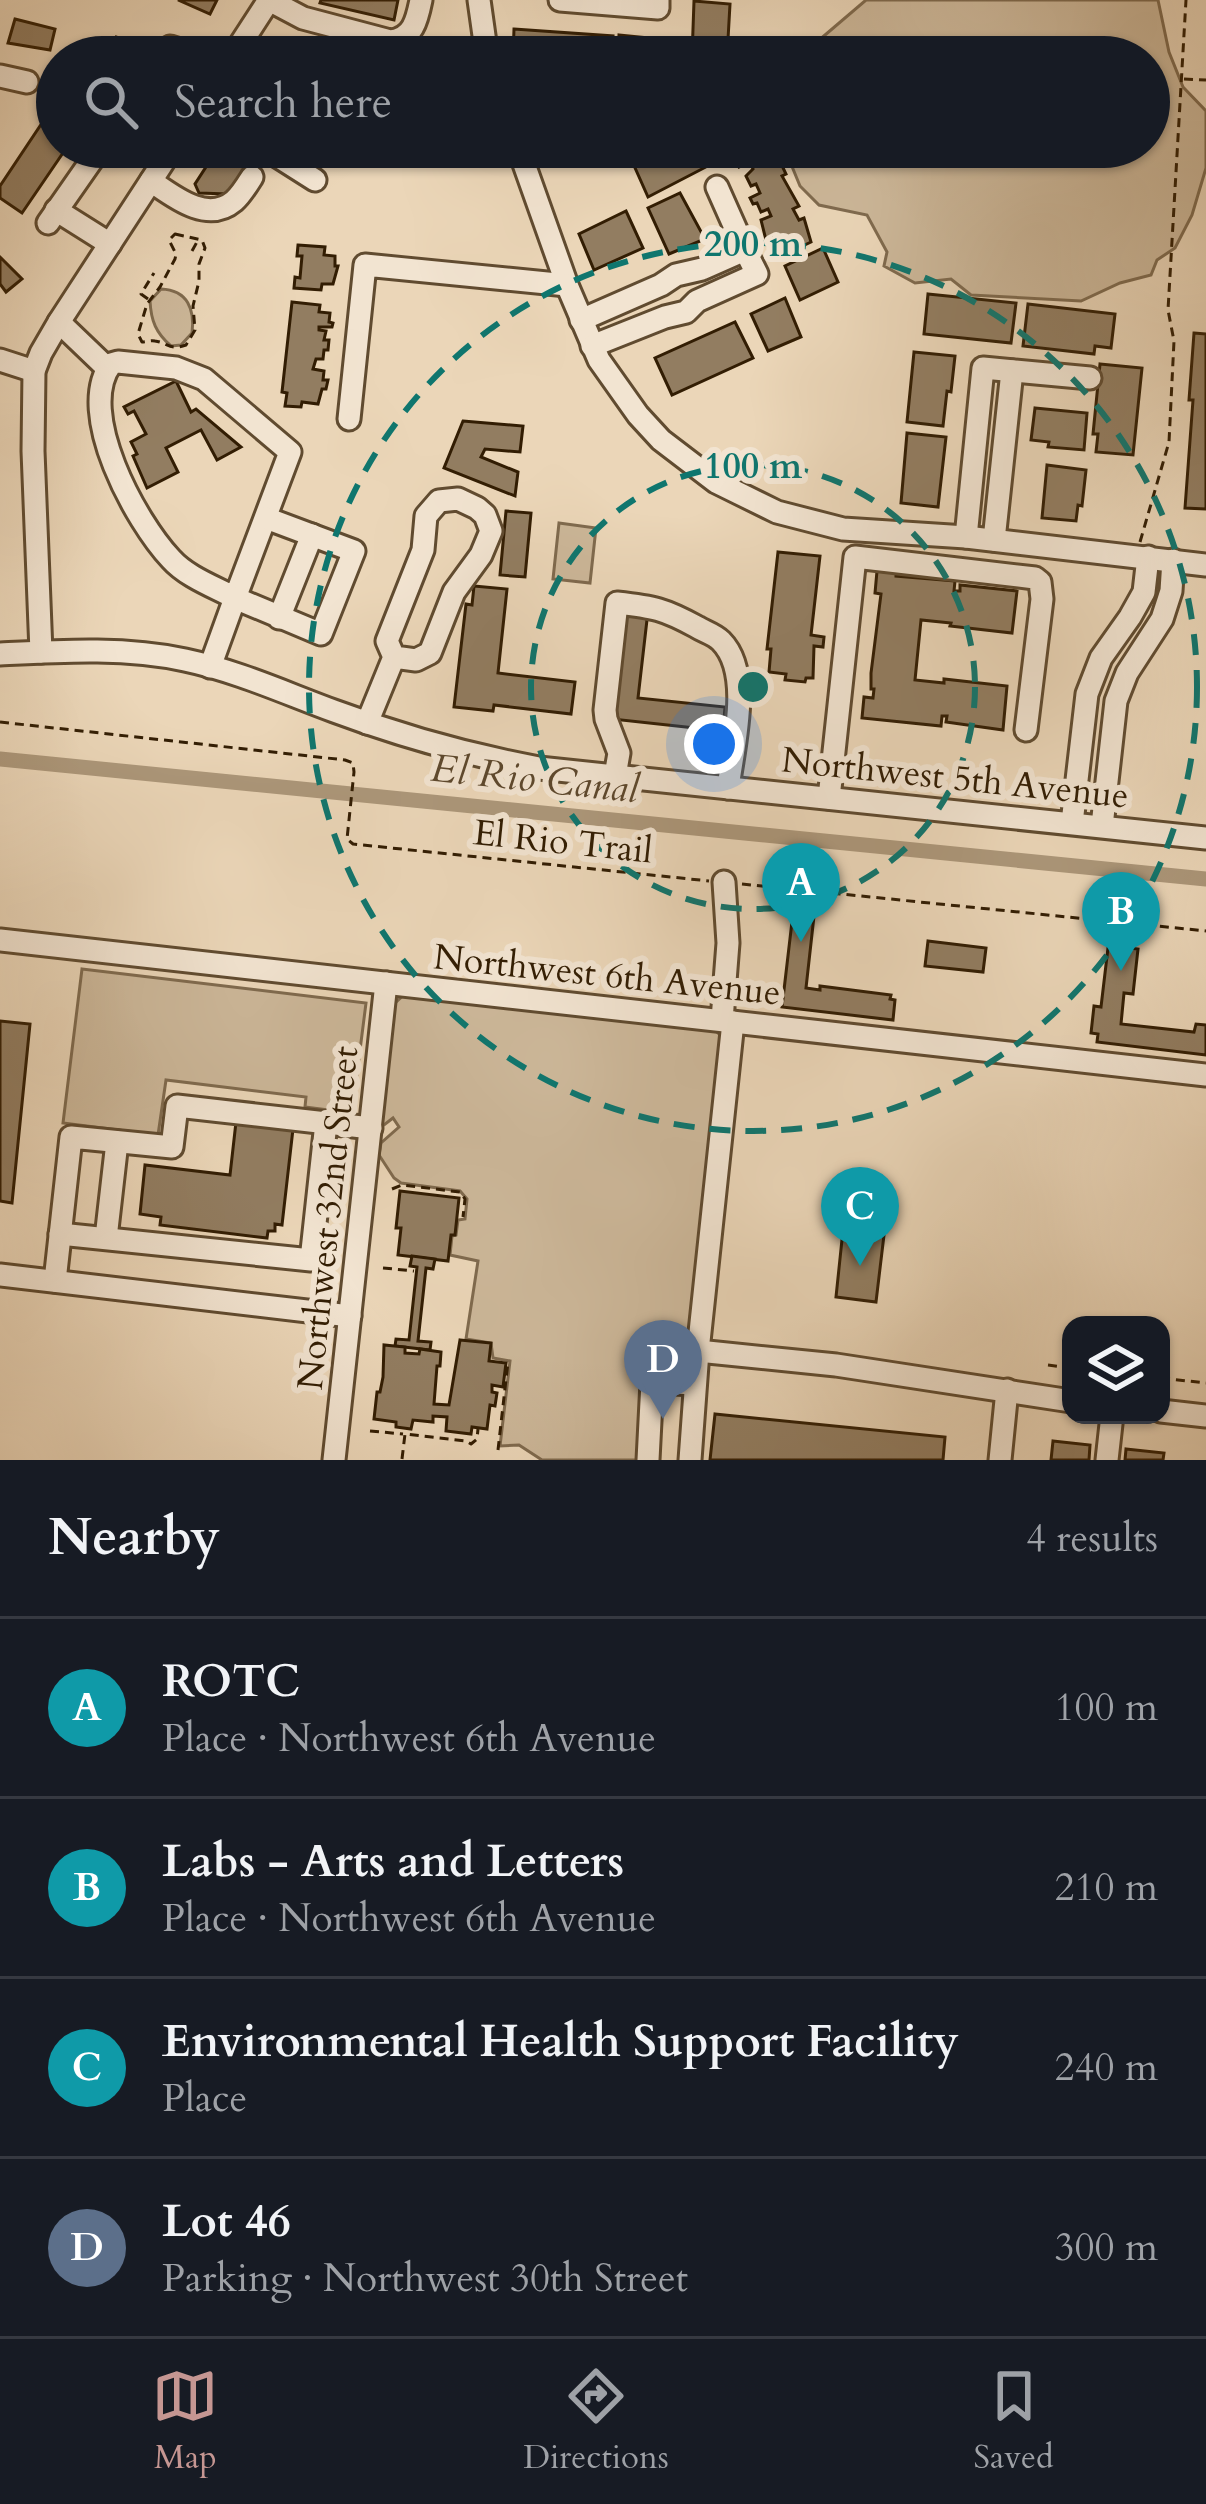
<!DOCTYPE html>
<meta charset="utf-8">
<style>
:root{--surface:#171b24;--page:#20242c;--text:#f1f3f6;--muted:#9ea1a6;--line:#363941;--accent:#c59692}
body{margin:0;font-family:Cardo,serif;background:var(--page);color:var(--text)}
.controls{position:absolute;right:36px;bottom:36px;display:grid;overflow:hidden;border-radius:24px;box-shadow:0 3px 9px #0004}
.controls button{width:108px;height:108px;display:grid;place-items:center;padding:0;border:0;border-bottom:3px solid var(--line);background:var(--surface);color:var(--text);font:60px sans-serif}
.you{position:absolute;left:714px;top:744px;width:42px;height:42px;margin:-30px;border:9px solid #fff;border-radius:50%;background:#1a73e8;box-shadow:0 0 0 18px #1a73e833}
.badge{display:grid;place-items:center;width:78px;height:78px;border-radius:50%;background:var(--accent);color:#fff;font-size:39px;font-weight:700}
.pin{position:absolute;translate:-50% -99px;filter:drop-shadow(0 3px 6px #0008)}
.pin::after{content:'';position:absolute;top:63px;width:42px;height:36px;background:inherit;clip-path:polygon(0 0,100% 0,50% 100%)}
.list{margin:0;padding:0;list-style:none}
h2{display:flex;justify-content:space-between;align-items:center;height:156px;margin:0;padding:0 48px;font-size:51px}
h2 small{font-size:39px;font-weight:400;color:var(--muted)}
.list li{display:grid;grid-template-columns:78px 1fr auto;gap:36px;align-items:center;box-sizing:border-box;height:180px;padding:0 48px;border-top:3px solid var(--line)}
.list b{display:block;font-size:45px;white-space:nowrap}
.list p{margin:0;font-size:39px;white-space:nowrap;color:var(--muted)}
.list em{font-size:39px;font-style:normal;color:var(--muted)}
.icon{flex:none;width:66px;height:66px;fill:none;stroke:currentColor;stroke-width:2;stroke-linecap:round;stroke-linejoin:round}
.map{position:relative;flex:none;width:1206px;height:1460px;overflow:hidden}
.search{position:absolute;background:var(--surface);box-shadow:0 3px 9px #0004;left:36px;right:36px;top:36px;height:132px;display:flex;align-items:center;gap:30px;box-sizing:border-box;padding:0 42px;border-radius:66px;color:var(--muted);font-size:45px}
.sheet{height:876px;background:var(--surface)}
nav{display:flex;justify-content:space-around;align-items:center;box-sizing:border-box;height:168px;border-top:3px solid var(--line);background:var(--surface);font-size:33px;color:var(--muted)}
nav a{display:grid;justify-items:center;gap:6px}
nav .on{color:var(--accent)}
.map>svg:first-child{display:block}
.green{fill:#ccb799;stroke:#7f6a4e;stroke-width:3}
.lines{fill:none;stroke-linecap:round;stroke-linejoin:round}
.canal{stroke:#ac977a;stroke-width:15}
.building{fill:#927d61;stroke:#321d03;stroke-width:3}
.minor-casing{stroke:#604b30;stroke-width:27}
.path{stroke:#321d03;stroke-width:3;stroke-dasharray:9 6;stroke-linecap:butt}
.minor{stroke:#f2e4d1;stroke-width:21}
.ring{fill:none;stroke:#0f766e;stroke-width:6;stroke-dasharray:21 15}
.labels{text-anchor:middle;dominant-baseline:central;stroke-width:12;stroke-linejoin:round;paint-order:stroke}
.street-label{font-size:36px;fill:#321d03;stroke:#f2e4d1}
.water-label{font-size:39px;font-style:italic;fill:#5d482d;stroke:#f2e4d1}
.centre{fill:#0f766e;stroke:#f2e4d1;stroke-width:6}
.ring-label{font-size:36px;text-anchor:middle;font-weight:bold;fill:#0f766e;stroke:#f2e4d1;stroke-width:12;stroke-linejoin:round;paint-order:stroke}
</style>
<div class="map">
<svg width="1206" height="1460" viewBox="0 0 1206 1460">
<rect width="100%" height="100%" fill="#ebd6b8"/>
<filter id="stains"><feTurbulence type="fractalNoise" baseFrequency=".00167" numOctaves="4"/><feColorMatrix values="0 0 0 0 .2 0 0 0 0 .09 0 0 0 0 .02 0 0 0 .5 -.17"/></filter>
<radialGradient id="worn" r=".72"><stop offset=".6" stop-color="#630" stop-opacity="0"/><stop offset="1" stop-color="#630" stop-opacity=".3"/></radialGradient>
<g class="green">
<path d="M866,0H1158L1169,52L1183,87L1206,111V168L1192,215L1175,248L1157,260L1151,275L1120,283L1081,301L971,295L951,279L915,283L884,266L887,252L867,215L819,205L800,186L784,147H1149V57H780L787,50L811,47Z"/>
<path d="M161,289C188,290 195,310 192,333L181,345L171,346C156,333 151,321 150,301Z"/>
<path d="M559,523L596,528L590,583L553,579Z"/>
<path d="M82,969L366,1003L352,1113L305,1107L306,1097L166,1080L158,1135L63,1123Z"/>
<path d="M406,993L714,1029L723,1038L685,1378L646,1376L641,1460H542L519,1445L500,1446L510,1361L493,1358L491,1343L466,1339L478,1261L450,1255L452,1236L456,1235L458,1220L465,1219L467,1199L460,1191L401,1183L394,1178L379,1155L381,1143L399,1127L393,1118L380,1128L394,1004Z"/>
</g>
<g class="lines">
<path class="canal" d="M0,759L1206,879"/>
</g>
<g class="building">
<path d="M178,0H217L210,14Z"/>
<path d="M321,0H398L394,20L320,3Z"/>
<path d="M694,1L730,4L727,57H692Z"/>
<path d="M15,19L55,29L50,50L8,43Z"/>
<path d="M514,29L613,36L611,57H513Z"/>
<path d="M619,35L690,42L688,57H618Z"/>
<path d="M116,37L141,46L133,57H103Z"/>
<path d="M304,40L331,57H293Z"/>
<path d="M56,102L57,147H67L22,213L0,198V186Z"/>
<path d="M663,147H722L727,156L648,197L632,161Z"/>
<path d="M743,147H768L774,159L778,157L786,174L782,176L799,206L793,209L799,220L804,218L811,242L796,249L794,245L779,252L770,238L766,240L761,220L771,216L768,209L761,212L757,203L753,204L750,198L760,193L756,184L751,186L746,176L753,169L750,162L739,167L737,163L741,161L738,154L745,150Z"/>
<path d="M217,150L245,168L228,194L199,193L195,184Z"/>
<path d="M680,193L705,239L669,254L648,208Z"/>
<path d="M626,211L643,248L594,270L579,234Z"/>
<path d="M298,245L325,247L324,255L335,256V266H338L333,284H322L321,290L294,288L295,277L300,278L302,256H297Z"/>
<path d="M823,248L838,282L800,300L785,266Z"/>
<path d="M0,257L22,279L6,292L0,284Z"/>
<path d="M928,294L1016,303L1011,343L924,334Z"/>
<path d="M785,298L801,337L768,351L751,314Z"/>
<path d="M292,302L320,305L319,312L330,313L329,322L333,323L332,327H319V330L326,331L324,340H329L328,350H324L323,359H316L313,369L324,371L323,380H328L326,389H322L318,404L302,402L301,407L285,406L287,393L282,392Z"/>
<path d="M1028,304L1115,314L1111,348L1095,346L1094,354L1023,346Z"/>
<path d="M735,322L753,358L672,395L655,358Z"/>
<path d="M1194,333L1206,334V509L1185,508L1193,400H1189Z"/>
<path d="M914,352L955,356L951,392L947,391L943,426L907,422Z"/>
<path d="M1100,364L1142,368L1133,455L1096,452L1098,434H1093Z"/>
<path d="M176,381L191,412L196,409L241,447L217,460L201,430L166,448L178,472L147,488L133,456L137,454L131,442L146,434L134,411L128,414L124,407Z"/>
<path d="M1035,408L1087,413L1084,450L1048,447L1049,442L1031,440Z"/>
<path d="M463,421L523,426L520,452L485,449L481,457L518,472L515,496L444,468Z"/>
<path d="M907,433L946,437L938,507L901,503Z"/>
<path d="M1047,465L1086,470L1082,506L1078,505L1076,521L1042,518Z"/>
<path d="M506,511L531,513L525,577L500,575Z"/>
<path d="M778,552L820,556L811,635L824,637L823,647L814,646L813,678H806L805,682L785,680L786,674L769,672L771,649H767Z"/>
<path d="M877,571L896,573V576L955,581L954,591H960V585L1017,591L1012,633L950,626L951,623L921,620L915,680L944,683V679L1007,686L1003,730L946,722L947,716H942L941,726L862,718L864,697L873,698L874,689H871V673L881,594L875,593Z"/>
<path d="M474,586L507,589L498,673L575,682L571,714L494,705L493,711L454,707L466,604L472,605Z"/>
<path d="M624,609L648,611L638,698L725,707L723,731L612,719Z"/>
<path d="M795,896L816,898L806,988L820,990V986L891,995L890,999L895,1000L893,1020L782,1007Z"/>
<path d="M1110,931L1131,934L1129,948L1138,949L1133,994L1124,993L1121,1024L1194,1032L1196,1024L1206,1025V1055L1097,1042L1098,1034L1091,1033L1094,1006L1101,1007Z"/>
<path d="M928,941L986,948L983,972L925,966Z"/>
<path d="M0,1021L30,1024L12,1203L0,1201Z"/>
<path d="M236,1122L293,1129L282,1225L275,1224V1231H268L267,1238L160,1225L161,1217L140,1214L145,1165L230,1175Z"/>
<path d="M400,1191L459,1198L455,1235H451L448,1261L398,1255L401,1228H396Z"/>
<path d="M843,1230L884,1235L876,1302L836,1297Z"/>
<path d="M412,1256L435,1259L433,1269L426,1268L418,1341L431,1342L430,1350L395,1346L396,1339L409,1340L417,1267L410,1266Z"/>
<path d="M460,1340L491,1343L489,1361L506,1363L503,1387L492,1385V1392L497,1393L495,1406L490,1405L487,1429L472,1427L471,1434L446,1431L447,1417L433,1416V1422L413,1420L411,1429L396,1427V1422L374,1419L377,1392H380L383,1377L384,1345L405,1347V1353L419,1354L420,1349L441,1352L440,1366H437L434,1404L449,1405Z"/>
<path d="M715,1414L945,1437L943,1460H710Z"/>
<path d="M1053,1441L1090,1445L1089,1460H1051Z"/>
<path d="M1126,1449L1164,1453L1163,1460H1125Z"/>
</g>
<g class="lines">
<defs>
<g id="minor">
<path d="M269,0L303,18L390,41C413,39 417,20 421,0"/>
<path d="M479,0L487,57"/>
<path d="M560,0L658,8V0"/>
<path d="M163,57L170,47L202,57"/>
<path d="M232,57L269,0"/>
<path d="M0,76L27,82"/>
<path d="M263,147L315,180"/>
<path d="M518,147L567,285L599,360L638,415L661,440L716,482L777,512L843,529L966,537L1206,565"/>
<path d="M151,181C173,196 207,224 234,201C241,195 247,185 252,177"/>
<path d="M56,210L110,244"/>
<path d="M48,223L101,147"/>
<path d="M581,320L661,285L676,275L702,269L745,250L717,187"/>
<path d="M59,322L107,368"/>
<path d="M592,346L665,317L686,312L697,301L757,274L745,250"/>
<path d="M0,360L34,371"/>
<path d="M118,362L176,368L204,379L290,452L235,598C215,587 187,577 171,559C136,522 75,412 111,364Z"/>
<path d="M349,419L365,265L567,285"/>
<path d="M966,537L983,368L1090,378"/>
<path d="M994,540L1012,371"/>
<path d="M279,618L312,535"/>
<path d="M41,652L33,451L34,371L41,353L59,322L173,147"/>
<path d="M0,654C61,651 125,647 185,660C237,671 285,693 334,711C401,736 469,755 539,768L1206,838"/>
<path d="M210,667L235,598L321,634L354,551L266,518"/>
<path d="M367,723L394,657L387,641L423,550L426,516L439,501L458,499L477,508L485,515L491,531L481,555L454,592L430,653L416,660L394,657"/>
<path d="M615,776L619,753L606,719L605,710L617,603C654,607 664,609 697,627C705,632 714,634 721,641C753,673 733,747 728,788"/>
<path d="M829,798L855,557L1035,578L1040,582L1042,599L1026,730"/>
<path d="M1072,823L1087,694L1101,658L1130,617L1144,592L1148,557"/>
<path d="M1102,826L1116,701L1127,673L1162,619L1171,591L1173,560"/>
<path d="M0,940L1206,1075"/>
<path d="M722,1020L728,943L724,882"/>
<path d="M60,1234L311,1260L326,1123"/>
<path d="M106,1238L117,1142"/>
<path d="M0,1275L350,1316"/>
<path d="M55,1281L71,1137L172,1147L177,1106L371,1128"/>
<path d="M698,1351L836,1365L1071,1401"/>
<path d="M1161,1411L1206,1416"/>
<path d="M334,1460L386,983"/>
<path d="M648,1460L652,1382L695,1384"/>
<path d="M690,1460L698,1351L733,1022"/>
<path d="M1000,1460L1007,1390"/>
<path d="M1107,1460L1112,1415"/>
</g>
</defs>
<use href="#minor" class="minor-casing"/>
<g class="path">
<path d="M1184,79L1206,80"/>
<path d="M541,153L555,147"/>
<path d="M175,234L202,240L205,248L199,264V281L193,306L195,330L186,345C169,351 169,343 155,341C151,340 146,342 142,342L138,334L147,304L160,287L175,259L176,254L169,240Z"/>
<path d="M192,251L198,240"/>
<path d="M148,299L141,294L154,273"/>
<path d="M1140,542L1169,442L1174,341L1168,310L1186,0"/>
<path d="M0,722L345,760L353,763L354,772L347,839L353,844L709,881"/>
<path d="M742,884L1206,931"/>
<path d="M392,1189L402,1185L460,1192L465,1199L463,1217"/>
<path d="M383,1268L414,1271"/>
<path d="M1048,1365L1071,1368"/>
<path d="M1161,1378L1206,1383"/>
<path d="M370,1431L403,1434"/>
<path d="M498,1450L508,1362"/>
<path d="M402,1459L405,1434L466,1441L471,1444L477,1439L478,1429"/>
</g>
<use href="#minor" class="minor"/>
</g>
<g class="ring">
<circle cx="753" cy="687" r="222"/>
<circle cx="753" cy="687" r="444"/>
</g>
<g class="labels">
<g class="street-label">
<text transform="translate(955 778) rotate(6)">Northwest 5th Avenue</text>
<text transform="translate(563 842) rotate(6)">El Rio Trail</text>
<text transform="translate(607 975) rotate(6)">Northwest 6th Avenue</text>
<text transform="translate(328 1218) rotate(-84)">Northwest 32nd Street</text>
</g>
<g class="water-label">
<text transform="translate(535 779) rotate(6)">El Rio Canal</text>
</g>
</g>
<circle cx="753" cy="687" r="18" class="centre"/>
<g class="ring-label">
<text x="753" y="256">200 m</text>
<text x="753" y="478">100 m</text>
</g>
<rect width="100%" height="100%" filter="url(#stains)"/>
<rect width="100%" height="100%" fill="url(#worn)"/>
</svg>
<div class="controls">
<button><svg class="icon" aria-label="layers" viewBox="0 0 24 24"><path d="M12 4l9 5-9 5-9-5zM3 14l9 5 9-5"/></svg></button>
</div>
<div class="you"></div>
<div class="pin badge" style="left:801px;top:942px;background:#0f9aa8">A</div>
<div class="pin badge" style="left:1121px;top:971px;background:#0f9aa8">B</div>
<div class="pin badge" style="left:860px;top:1266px;background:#0f9aa8">C</div>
<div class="pin badge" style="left:663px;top:1419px;background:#5c6f8a">D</div>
<div class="search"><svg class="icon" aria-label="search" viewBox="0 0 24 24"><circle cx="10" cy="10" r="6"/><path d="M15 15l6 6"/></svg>Search here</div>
</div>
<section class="sheet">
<h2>Nearby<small>4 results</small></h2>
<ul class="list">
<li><span class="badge" style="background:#0f9aa8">A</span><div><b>ROTC</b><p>Place · Northwest 6th Avenue</p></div><em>100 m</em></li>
<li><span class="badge" style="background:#0f9aa8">B</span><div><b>Labs - Arts and Letters</b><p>Place · Northwest 6th Avenue</p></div><em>210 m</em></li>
<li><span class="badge" style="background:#0f9aa8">C</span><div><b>Environmental Health Support Facility</b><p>Place</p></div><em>240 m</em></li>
<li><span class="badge" style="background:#5c6f8a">D</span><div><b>Lot 46</b><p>Parking · Northwest 30th Street</p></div><em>300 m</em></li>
</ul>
</section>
<nav>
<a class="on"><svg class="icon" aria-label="map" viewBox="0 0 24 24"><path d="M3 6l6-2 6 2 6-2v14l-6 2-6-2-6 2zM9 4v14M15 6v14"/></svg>Map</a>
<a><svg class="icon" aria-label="directions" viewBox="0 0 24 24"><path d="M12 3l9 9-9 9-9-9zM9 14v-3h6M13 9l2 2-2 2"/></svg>Directions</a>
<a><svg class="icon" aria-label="saved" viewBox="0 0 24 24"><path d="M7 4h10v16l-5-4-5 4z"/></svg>Saved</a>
</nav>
